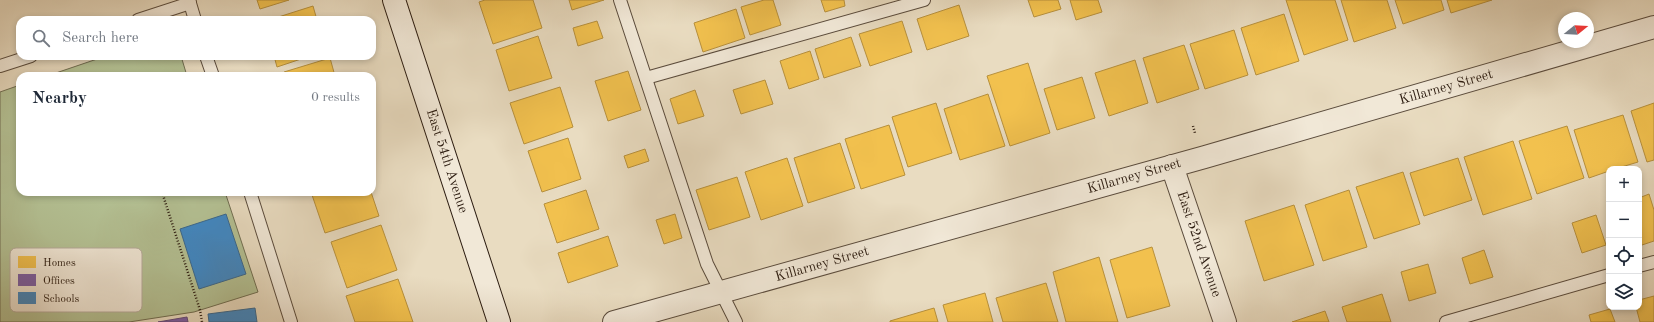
<!DOCTYPE html>
<meta charset="utf-8">
<style>
:root{--surface:#fff;--page:#f6f6f7;--text:#1f2937;--muted:#747a83;--line:#e0e1e3}
body{margin:0;font-family:"Old Standard TT",serif;background:var(--page);color:var(--text)}
.controls{position:absolute;right:12px;bottom:12px;display:grid;overflow:hidden;border-radius:8px;box-shadow:0 2px 6px #0003}
.controls button{width:36px;height:36px;display:grid;place-items:center;padding:0;border:0;border-bottom:1px solid var(--line);background:var(--surface);color:var(--text);font:20px sans-serif}
.compass{position:absolute;left:1558px;top:12px;width:36px;height:36px;border-radius:50%;background:var(--surface);box-shadow:0 2px 6px #0003;rotate:72deg}
.list{margin:0;padding:0;list-style:none}
h2{display:flex;justify-content:space-between;align-items:center;height:52px;margin:0;padding:0 16px;font-size:17px}
h2 small{font-size:13px;font-weight:400;color:var(--muted)}
.icon{flex:none;width:22px;height:22px;fill:none;stroke:currentColor;stroke-width:2;stroke-linecap:round;stroke-linejoin:round}
.map{position:relative;flex:none;width:1654px;height:322px;overflow:hidden}
.search{position:absolute;background:var(--surface);box-shadow:0 2px 6px #0003;left:16px;top:16px;width:360px;height:44px;display:flex;align-items:center;gap:10px;box-sizing:border-box;padding:0 14px;border-radius:12px;color:var(--muted);font-size:15px}
.panel{position:absolute;background:var(--surface);box-shadow:0 2px 6px #0003;left:16px;top:72px;width:360px;height:124px;border-radius:12px}
.map>svg:first-child{display:block}
.green{fill:#b4c194;stroke:#706e52}
.homes{fill:#f2c14e;stroke:#b7903c}
.offices{fill:#7b5ea7;stroke:#634a7a}
.schools{fill:#3f88c5;stroke:#39688f}
.lines{fill:none;stroke-linecap:round;stroke-linejoin:round}
.lane-casing{stroke:#5b4c3d;stroke-width:14}
.street-casing{stroke:#5b4c3d;stroke-width:24}
.secondary-casing{stroke:#2c1c11;stroke-width:24}
.path{stroke:#2c1c11;stroke-width:2.5;stroke-dasharray:1 2;stroke-linecap:butt}
.lane{stroke:#f1e8d7;stroke-width:12}
.street{stroke:#f1e8d7;stroke-width:22}
.secondary{stroke:#f1e8d7;stroke-width:22}
.labels{text-anchor:middle;dominant-baseline:central;stroke-width:4;stroke-linejoin:round;paint-order:stroke}
.street-label{font-size:14px;fill:#2c1c11;stroke:#f1e8d7}
.key{fill:#f1e8d7;stroke:#b6ab9c;stroke-width:1}
.key-label{font-size:11px;fill:#2c1c11}
</style>
<div class="map">
<svg width="1654" height="322" viewBox="0 0 1654 322">
<rect width="100%" height="100%" fill="#e9dcc1"/>
<filter id="stains"><feTurbulence type="fractalNoise" baseFrequency=".005" numOctaves="4"/><feColorMatrix values="0 0 0 0 .2 0 0 0 0 .09 0 0 0 0 .02 0 0 0 .5 -.17"/></filter>
<radialGradient id="worn" r=".72"><stop offset=".6" stop-color="#630" stop-opacity="0"/><stop offset="1" stop-color="#630" stop-opacity=".3"/></radialGradient>
<g class="green">
<path d="M106,56H181L187,76H47Z"/>
<path d="M20,85V192H225L258,292L194,312L129,322H0V92Z"/>
</g>
<g class="homes">
<path d="M257,0H289L260,9Z"/>
<path d="M485,0H533L542,28L493,44L479,2Z"/>
<path d="M569,0H604L572,10Z"/>
<path d="M764,0H773L781,25L750,35L741,7Z"/>
<path d="M821,0H844L845,6L825,12Z"/>
<path d="M1028,0H1058L1061,9L1034,17Z"/>
<path d="M1070,0H1098L1102,12L1076,20Z"/>
<path d="M1286,0H1335L1348,40L1304,55Z"/>
<path d="M1341,0H1387L1396,28L1354,42Z"/>
<path d="M1395,0H1441L1444,10L1403,24Z"/>
<path d="M1447,0H1492L1451,13Z"/>
<path d="M959,5L969,36L927,50L917,19Z"/>
<path d="M313,6L317,20H269Z"/>
<path d="M736,9L745,38L703,52L694,23Z"/>
<path d="M1284,14L1299,61L1256,75L1241,28Z"/>
<path d="M597,21L603,38L578,46L573,28Z"/>
<path d="M902,21L912,52L870,66L859,34Z"/>
<path d="M1234,30L1248,75L1205,89L1190,44Z"/>
<path d="M538,36L552,78L509,91L496,50Z"/>
<path d="M851,37L861,66L824,78L815,49Z"/>
<path d="M1184,45L1199,89L1157,103L1143,58Z"/>
<path d="M810,51L819,79L789,89L780,61Z"/>
<path d="M274,56H310L277,67Z"/>
<path d="M330,58L335,76H285L284,72Z"/>
<path d="M1135,60L1148,103L1109,116L1095,73Z"/>
<path d="M1028,63L1050,133L1010,146L987,76Z"/>
<path d="M628,71L641,110L608,121L595,81Z"/>
<path d="M1082,77L1095,118L1057,130L1044,89Z"/>
<path d="M765,80L773,104L741,114L733,90Z"/>
<path d="M560,87L573,127L524,144L510,103Z"/>
<path d="M695,90L704,116L678,124L670,99Z"/>
<path d="M988,94L1005,146L960,160L944,109Z"/>
<path d="M936,103L952,153L908,167L892,117Z"/>
<path d="M1654,103V160L1647,162L1631,111Z"/>
<path d="M1623,115L1638,162L1615,169H1609V171L1589,178L1574,130Z"/>
<path d="M889,125L905,175L861,189L845,139Z"/>
<path d="M1567,126L1584,178L1537,194L1519,141Z"/>
<path d="M568,138L581,179L542,192L528,151Z"/>
<path d="M1513,141L1532,199L1483,215L1464,157Z"/>
<path d="M840,143L855,188L808,203L794,158Z"/>
<path d="M645,149L649,161L628,168L624,156Z"/>
<path d="M787,158L803,206L761,220L745,172Z"/>
<path d="M1458,158L1472,200L1424,216L1410,173Z"/>
<path d="M1403,172L1420,224L1374,239L1356,187Z"/>
<path d="M737,177L750,217L709,230L696,190Z"/>
<path d="M586,190L599,229L557,243L544,204Z"/>
<path d="M1349,190L1367,247L1323,261L1305,205Z"/>
<path d="M311,192H371L379,216L325,233Z"/>
<path d="M1649,194L1654,210V241L1639,246V198Z"/>
<path d="M1294,205L1314,265L1264,281L1245,221Z"/>
<path d="M675,214L682,238L664,244L656,220Z"/>
<path d="M1596,215L1606,245L1582,253L1572,223Z"/>
<path d="M381,225L397,270L347,288L331,242Z"/>
<path d="M608,236L618,266L568,283L558,253Z"/>
<path d="M1152,247L1170,306L1127,318L1110,260Z"/>
<path d="M1484,250L1493,277L1470,284L1462,258Z"/>
<path d="M1099,257L1118,322H1066L1053,272Z"/>
<path d="M1428,264L1436,293L1409,301L1401,272Z"/>
<path d="M398,279L413,322H355L346,296Z"/>
<path d="M1046,283L1058,322H1003L996,298Z"/>
<path d="M985,293L993,322H948L943,305Z"/>
<path d="M1382,294L1391,322H1347L1342,307Z"/>
<path d="M1654,296V322H1640L1636,307H1639V300Z"/>
<path d="M934,308L938,322H890V321Z"/>
<path d="M1610,309L1615,322H1591L1589,315Z"/>
<path d="M1325,311L1329,322H1292Z"/>
</g>
<path class="offices" d="M187,317L188,322H158Z"/>
<g class="schools">
<path d="M226,214L246,274L199,289L180,229Z"/>
<path d="M255,308L257,322H209L208,314Z"/>
</g>
<g class="lines">
<defs>
<g id="lane">
<path d="M189,0L195,20"/>
<path d="M620,0L707,264L736,322"/>
<path d="M138,20L190,3"/>
<path d="M206,56L213,76"/>
<path d="M0,66L31,56"/>
<path d="M646,78L924,0"/>
<path d="M250,192L291,322"/>
<path d="M1639,266L1654,262"/>
<path d="M1446,322L1609,275"/>
</g>
<g id="street">
<path d="M1172,166L1225,322"/>
<path d="M614,322L1205,157L1654,27"/>
</g>
<path id="secondary" d="M394,0L499,322"/>
</defs>
<use href="#lane" class="lane-casing"/>
<use href="#street" class="street-casing"/>
<use href="#secondary" class="secondary-casing"/>
<g class="path">
<path d="M1193,126L1195,133"/>
<path d="M162,192L200,310L202,322"/>
</g>
<use href="#lane" class="lane"/>
<use href="#street" class="street"/>
<use href="#secondary" class="secondary"/>
</g>
<g class="labels">
<g class="street-label">
<text transform="translate(1446 87) rotate(-16)">Killarney Street</text>
<text transform="translate(447 161) rotate(72)">East 54th Avenue</text>
<text transform="translate(1134 176) rotate(-16)">Killarney Street</text>
<text transform="translate(1199 244) rotate(71)">East 52nd Avenue</text>
<text transform="translate(822 264) rotate(-16)">Killarney Street</text>
</g>
</g>
<rect x="10" y="248" width="132" height="64" rx="6" class="key"/>
<rect x="18" y="256" width="18" height="12" fill="#f2c14e"/>
<rect x="18" y="274" width="18" height="12" fill="#7b5ea7"/>
<rect x="18" y="292" width="18" height="12" fill="#3f88c5"/>
<g class="key-label">
<text x="43" y="266">Homes</text>
<text x="43" y="284">Offices</text>
<text x="43" y="302">Schools</text>
</g>
<rect width="100%" height="100%" filter="url(#stains)"/>
<rect width="100%" height="100%" fill="url(#worn)"/>
</svg>
<div class="controls">
<button>+</button>
<button>−</button>
<button><svg class="icon" aria-label="locate" viewBox="0 0 24 24"><circle cx="12" cy="12" r="6"/><path d="M12 2v4M12 18v4M2 12h4M18 12h4"/></svg></button>
<button><svg class="icon" aria-label="layers" viewBox="0 0 24 24"><path d="M12 4l9 5-9 5-9-5zM3 14l9 5 9-5"/></svg></button>
</div>
<svg class="compass" viewBox="-18 -18 36 36"><path d="M0-13l5 13h-10z" fill="#e53935"/><path d="M0 13l5-13h-10z" fill="#747a83"/></svg>
<div class="search"><svg class="icon" aria-label="search" viewBox="0 0 24 24"><circle cx="10" cy="10" r="6"/><path d="M15 15l6 6"/></svg>Search here</div>
<section class="panel">
<h2>Nearby<small>0 results</small></h2>
<ul class="list">
</ul>
</section>
</div>
